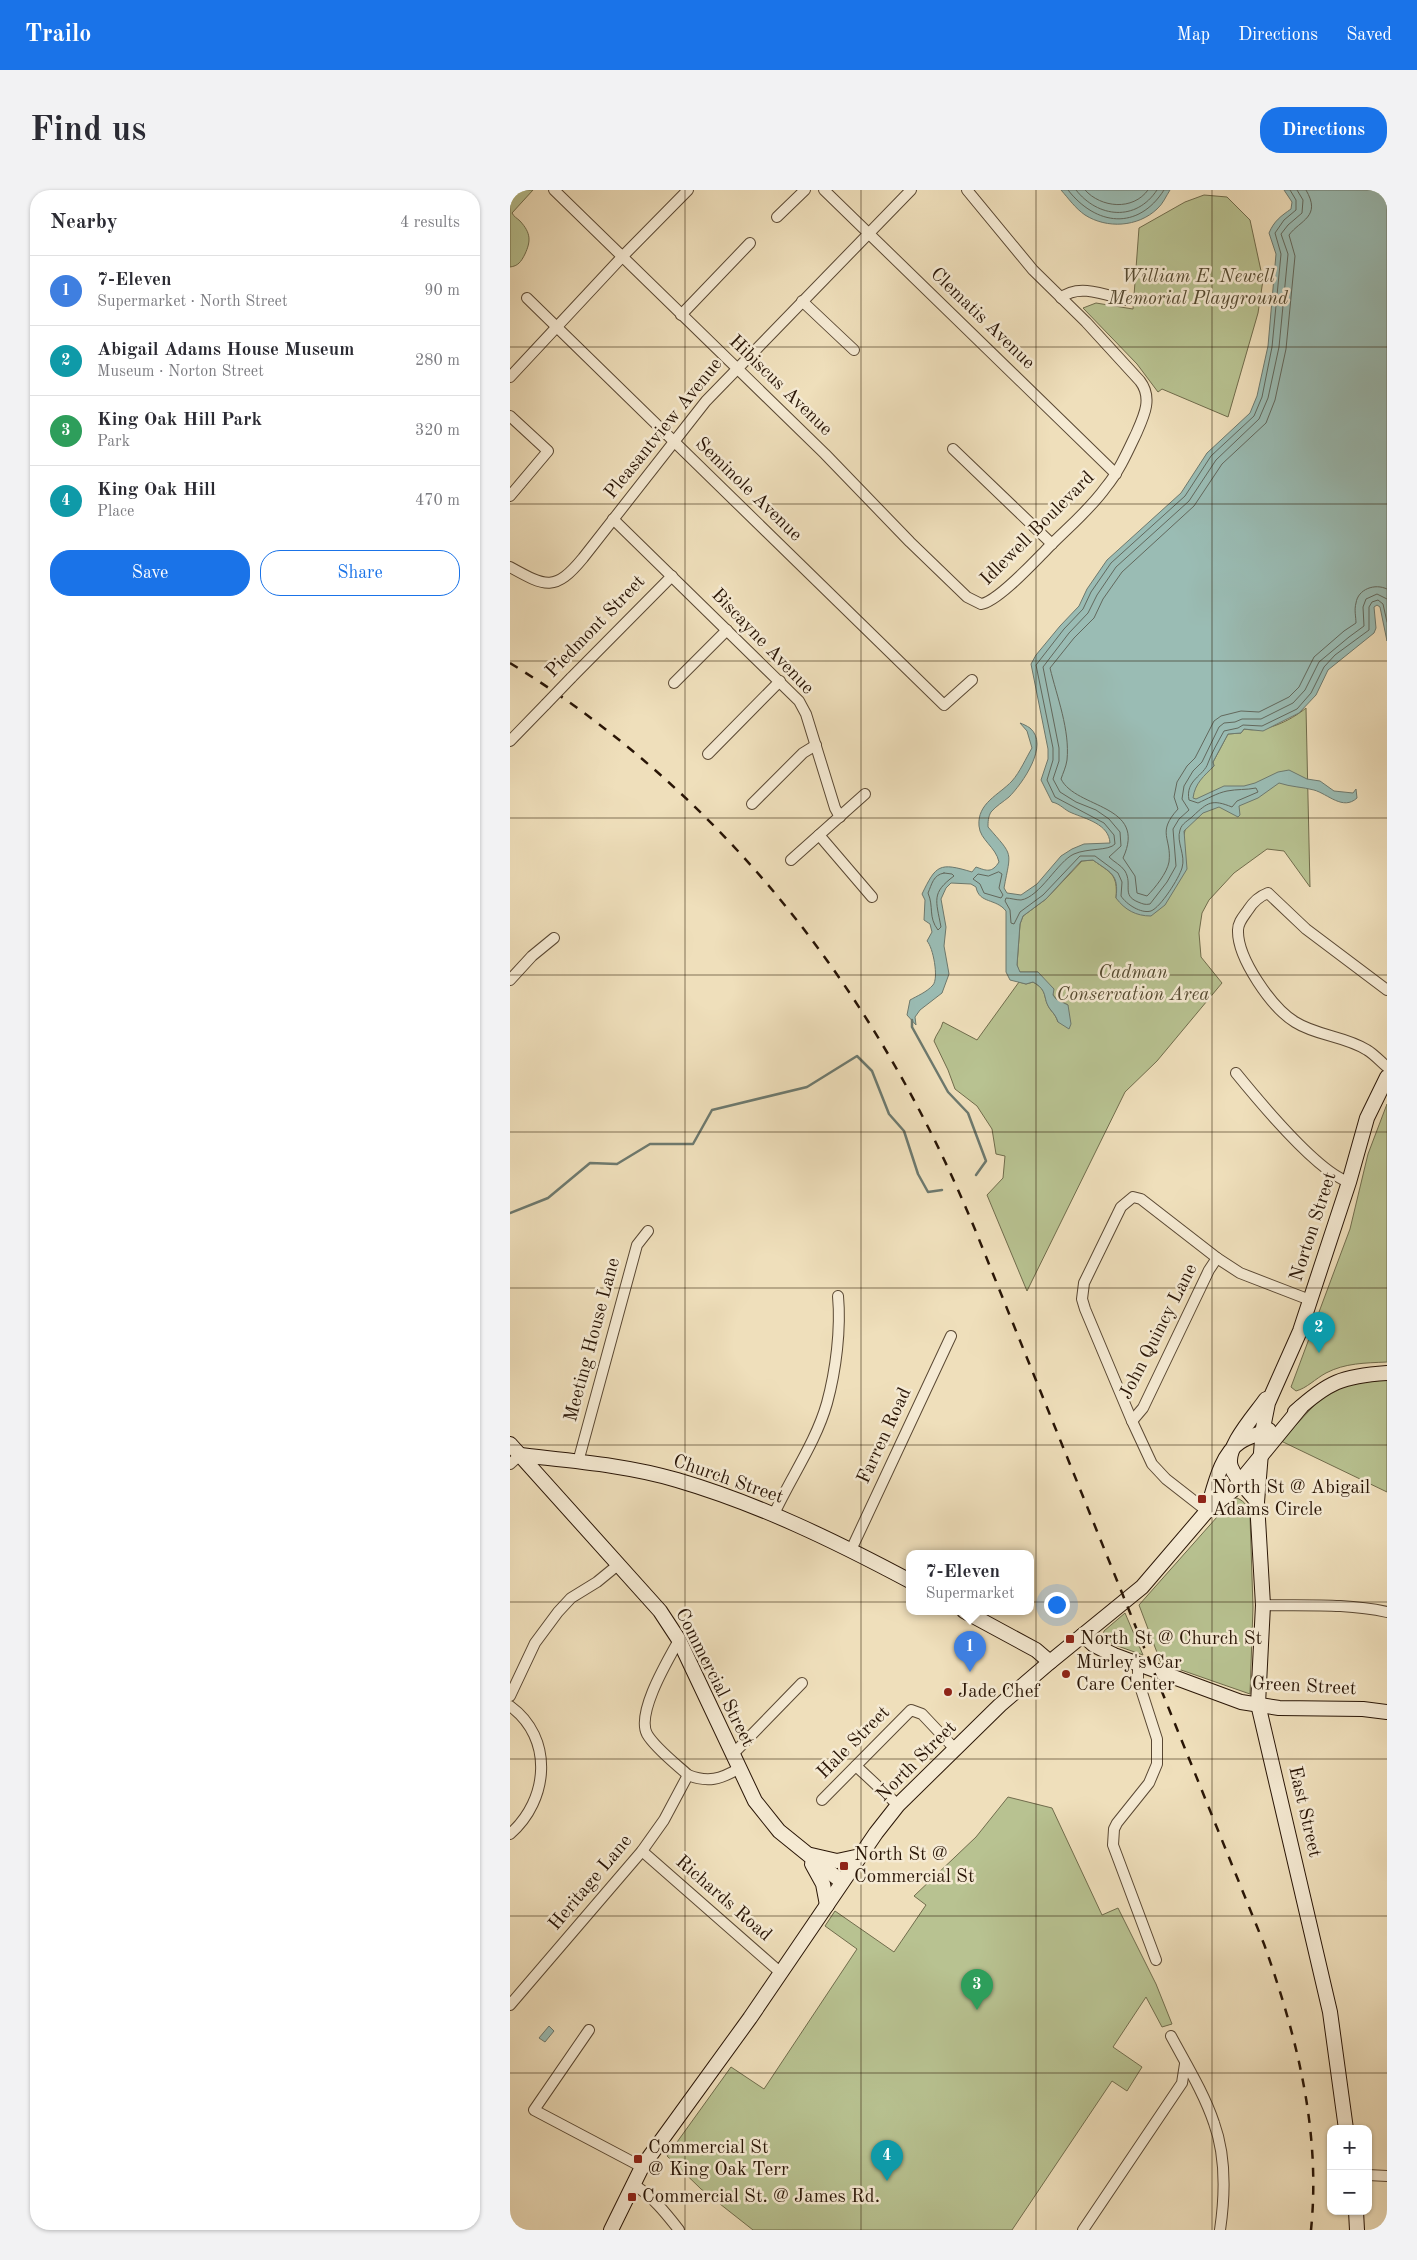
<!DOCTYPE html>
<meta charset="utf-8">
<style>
:root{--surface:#fff;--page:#f2f2f3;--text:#2b2b33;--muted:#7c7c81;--line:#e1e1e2;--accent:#1a73e8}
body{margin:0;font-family:"Old Standard TT",serif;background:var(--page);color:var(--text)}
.controls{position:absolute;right:15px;bottom:15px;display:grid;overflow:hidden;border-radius:10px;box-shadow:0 1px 4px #0004}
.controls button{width:45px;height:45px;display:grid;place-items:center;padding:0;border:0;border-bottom:1px solid var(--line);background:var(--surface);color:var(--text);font:25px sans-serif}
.you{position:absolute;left:546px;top:1414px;width:18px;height:18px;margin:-12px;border:4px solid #fff;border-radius:50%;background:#1a73e8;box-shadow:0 0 0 8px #1a73e833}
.badge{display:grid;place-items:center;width:32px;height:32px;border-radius:50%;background:var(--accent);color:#fff;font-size:16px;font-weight:700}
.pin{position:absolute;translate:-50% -41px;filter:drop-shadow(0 1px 2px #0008)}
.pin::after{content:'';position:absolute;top:26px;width:18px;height:15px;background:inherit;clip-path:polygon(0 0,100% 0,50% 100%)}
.popup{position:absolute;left:396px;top:1360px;width:128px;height:65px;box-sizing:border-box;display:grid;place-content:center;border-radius:10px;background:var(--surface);filter:drop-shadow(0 1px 4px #0005);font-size:16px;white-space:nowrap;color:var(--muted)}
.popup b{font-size:19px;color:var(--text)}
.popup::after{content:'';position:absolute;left:50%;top:100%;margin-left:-10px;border:10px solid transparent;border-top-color:var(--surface)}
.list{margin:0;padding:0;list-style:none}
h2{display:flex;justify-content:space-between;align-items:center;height:65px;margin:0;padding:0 20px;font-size:21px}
h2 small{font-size:16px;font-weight:400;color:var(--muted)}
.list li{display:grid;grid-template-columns:32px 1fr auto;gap:15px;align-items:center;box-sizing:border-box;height:70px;padding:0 20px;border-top:1px solid var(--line)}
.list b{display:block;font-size:19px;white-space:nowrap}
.list p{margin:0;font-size:16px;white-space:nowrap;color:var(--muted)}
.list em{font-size:16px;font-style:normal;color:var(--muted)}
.actions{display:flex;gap:10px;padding:15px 20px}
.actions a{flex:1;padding:11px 0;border:1px solid var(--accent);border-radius:20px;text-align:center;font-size:18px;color:var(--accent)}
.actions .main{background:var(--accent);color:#fff}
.map{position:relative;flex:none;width:877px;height:2040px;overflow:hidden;border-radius:20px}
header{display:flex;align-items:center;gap:30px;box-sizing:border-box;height:70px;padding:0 25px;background:var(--accent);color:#fff}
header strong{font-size:24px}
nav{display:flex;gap:28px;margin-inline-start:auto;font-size:18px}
.intro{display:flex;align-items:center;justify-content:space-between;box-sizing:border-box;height:120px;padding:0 30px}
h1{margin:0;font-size:35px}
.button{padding:12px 22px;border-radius:20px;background:var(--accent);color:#fff;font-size:18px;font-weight:700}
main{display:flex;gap:30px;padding:0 30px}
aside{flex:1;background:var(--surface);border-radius:20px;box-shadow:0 1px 4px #0004}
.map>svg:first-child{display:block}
.green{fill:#b8c291;stroke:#706c4c}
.water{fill:#9abcb4;stroke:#6d796e}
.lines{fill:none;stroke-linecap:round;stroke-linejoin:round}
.shore{stroke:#62685d;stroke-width:1}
.stream{stroke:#6d796e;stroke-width:2.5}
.street-casing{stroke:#5a4833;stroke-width:12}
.secondary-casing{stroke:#291506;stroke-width:16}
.street{stroke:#f5ead3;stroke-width:10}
.secondary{stroke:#f5ead3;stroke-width:14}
.rail{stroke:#291506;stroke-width:2.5;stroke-dasharray:9 9;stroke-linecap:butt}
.street-bridge-casing{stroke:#5a4833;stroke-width:12;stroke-linecap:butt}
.street-bridge{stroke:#f5ead3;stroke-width:10}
.grid{fill:none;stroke:#291506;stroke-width:1;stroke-opacity:0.55}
.poi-dot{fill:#8f2418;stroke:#f5ead3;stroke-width:2}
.labels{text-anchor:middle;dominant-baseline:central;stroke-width:5;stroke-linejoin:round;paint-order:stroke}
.park-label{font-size:19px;font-style:italic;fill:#544930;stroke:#f5ead3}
.street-label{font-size:19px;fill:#291506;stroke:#f5ead3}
.poi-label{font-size:19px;fill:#291506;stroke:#f5ead3;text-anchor:start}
</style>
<header>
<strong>Trailo</strong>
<nav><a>Map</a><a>Directions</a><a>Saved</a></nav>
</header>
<div class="intro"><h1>Find us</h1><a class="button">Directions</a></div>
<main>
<aside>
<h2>Nearby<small>4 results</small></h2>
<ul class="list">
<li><span class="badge" style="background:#3f7fe0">1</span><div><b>7-Eleven</b><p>Supermarket · North Street</p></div><em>90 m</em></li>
<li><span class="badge" style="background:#0f9aa8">2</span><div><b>Abigail Adams House Museum</b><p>Museum · Norton Street</p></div><em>280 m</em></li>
<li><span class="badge" style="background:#2e9e5b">3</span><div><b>King Oak Hill Park</b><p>Park</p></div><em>320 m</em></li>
<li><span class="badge" style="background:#0f9aa8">4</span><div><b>King Oak Hill</b><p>Place</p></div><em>470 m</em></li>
</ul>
<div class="actions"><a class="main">Save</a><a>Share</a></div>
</aside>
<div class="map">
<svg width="877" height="2040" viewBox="0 0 877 2040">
<rect width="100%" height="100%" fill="#efdfbb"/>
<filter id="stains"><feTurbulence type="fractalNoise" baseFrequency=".004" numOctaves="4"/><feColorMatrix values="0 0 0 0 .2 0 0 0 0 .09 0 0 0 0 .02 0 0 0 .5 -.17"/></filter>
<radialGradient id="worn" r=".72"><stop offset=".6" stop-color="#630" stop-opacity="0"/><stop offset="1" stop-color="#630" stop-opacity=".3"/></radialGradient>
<g class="green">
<path d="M0,0H23L2,23C4,27 7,28 10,31C21,43 21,51 15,64C11,72 8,76 0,77Z"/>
<path d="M694,5L717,7L740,30L753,90L748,123L718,227L652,199L648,202L627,174L573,118L586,113L623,119L629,38L675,12Z"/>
<path d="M796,518L800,697L774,661L757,659L724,683L699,710L692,723L689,743L691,767L712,793L647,871L615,902L517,1101L477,1005L493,988L495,966L486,964L482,939L467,916L445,899L438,880L424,851C426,844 431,840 433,832L467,850L509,792L516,794L523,792C539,801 532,807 540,819C544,824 546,826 548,832L558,815L546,809L528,782H509L507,775L510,734L513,726L536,709L572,671L583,670C601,683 608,684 606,708L674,645L684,599L691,588L704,576L703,572L718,544L731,543L734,539C755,543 780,531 796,518Z"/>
<path d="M877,914V1172C855,1173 835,1173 816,1183C805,1189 797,1198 786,1201L781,1197L840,1039L858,964Z"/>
<path d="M877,1190V1302L771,1251L812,1207L839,1193Z"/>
<path d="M727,1308C736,1312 738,1317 740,1326L743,1417L740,1504L651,1473L629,1415L723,1309Z"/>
<path d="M615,1423L633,1465L602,1454L593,1446L594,1441Z"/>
<path d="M498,1607L542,1618L592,1725L608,1718L646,1794L662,1834L652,1837L636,1807L603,1857L632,1877L617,1901L602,1891L502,2040H243L191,1999L157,1966L221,1877L254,1899L347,1759L315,1736L325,1721L384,1762L416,1715L404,1706L466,1647Z"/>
</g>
<g class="water">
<path d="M551,0H660C656,6 653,14 647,19C628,37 597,39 575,25C565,18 559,9 551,0Z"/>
<path d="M774,0H877V451L870,417L867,415L864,417L866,438L864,443L818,480L806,505L789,523L753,541L734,539L731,543L718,544L703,572L704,576C694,586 685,593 683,608L686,609L714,596H734L745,593L768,582L779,580L797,589L810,591L824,601L843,603L846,599L847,608C833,621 818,604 804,600C793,597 781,597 769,593L748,608L729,616L730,625L728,627L709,617L693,623L674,641L677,679L655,715L641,726C626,726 615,720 606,708C609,684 601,683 583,670L571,671L536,709L513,726L510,734L507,775L510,782H528L544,799L543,805L546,809L558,815L561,834L559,839L548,832C546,826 544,824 540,819C532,808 539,801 523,792L516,794L500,790L496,782V721C486,708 469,714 466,697L461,694L441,693L436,698L431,709L436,737L434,756L439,784L432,803L410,820L405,827L406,835L397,825L400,810C407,806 417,802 423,795C429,788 423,757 417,751L422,742L420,734L414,730L415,710L412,704C426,675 429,672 462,682L466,677C477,681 482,683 489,672C486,657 470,650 469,636C467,613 489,605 502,591C510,582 516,568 522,558L517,541L510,533C513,534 517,536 520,538C540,555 512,594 499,607C493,612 486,616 481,622C478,627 478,632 478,637C504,667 501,660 494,698L497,703L511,705L527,694L551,666L562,659L574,654L600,653C599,634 576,629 562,623C554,620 551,614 542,612L531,590L538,569V559L521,474L526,465L550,436L569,416L577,399L597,370L671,303L697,263L740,223L747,206L758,156L766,64L759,43C764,31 771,26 781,19L782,12Z"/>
<path d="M39,1836L44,1841L35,1852L29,1848Z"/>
</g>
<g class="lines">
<g class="shore">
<path d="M558,0C586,36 628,41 654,0"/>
<path d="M566,0C588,28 626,32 647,0"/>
<path d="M575,0C591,18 623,21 638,0"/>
<path d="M780,0L786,10V20L774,30L765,43L771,64L762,157L752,207L744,226L701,266L675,306L601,373L581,402L573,419L554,439L526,475L543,558V570L537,590L545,607L594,633L604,645L605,654C599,661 577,658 564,664C548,671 530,707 511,710C506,710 500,708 496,708L495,711L500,720L501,733L504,734L510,722L533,705L570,666H585L608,683L612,692L611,706C616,714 631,724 641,721C651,717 669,688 672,678C676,665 666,652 670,640C672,633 678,631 683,626C698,612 702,609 722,617L727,611L748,602L746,598C736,600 727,599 717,601C707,603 697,609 688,613L679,610C675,590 694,586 698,573C702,562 708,552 714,541L728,538L733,535L752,536L787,519L801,503L814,477L825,465L859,440V417L862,412L868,410L873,414L877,432"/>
<path d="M787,0L793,10L792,23L778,35L771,44L778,64L769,157L758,208L749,229L706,270L679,311L606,377L587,405L578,423L559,443L533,477L549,558V571L543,589L550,602L566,612L586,620L599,629L610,642L611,656L599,667C604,672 611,675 615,681C623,695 611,705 628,712C633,714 635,715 640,714L657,692L666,676L663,639L669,629L679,620L672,609L674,596L683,581L692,572L709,537L714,533L725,532L732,529H751L783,513L795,500L809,472L839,447L854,436L853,417L856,409L867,404L877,409"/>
<path d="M796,0C812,27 790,30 779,45L785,66L776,159L765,210L756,233L712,274L684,316L612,382L593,409L584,428L564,448L540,478C547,507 560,540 557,570C556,577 553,583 551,589C566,619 638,614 613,668L625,686L627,703L637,706C645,698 657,683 659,672C662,648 646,643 668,619L664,607L667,592L677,576L685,568L704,531L711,526L731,521L749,522L779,507L789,497L804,467L834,441L846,433C846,427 844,420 846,413C848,399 865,393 877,399"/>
<path d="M489,682L492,684L489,698L493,705L491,708L474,703L470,694L463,689L468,684L478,686Z"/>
<path d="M434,683L442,684L444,686C421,703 426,710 431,737L428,740C418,727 424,717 418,703C422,694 423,685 434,683Z"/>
</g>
<g class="stream">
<path d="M402,830V837L438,902L458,923L476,971L466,985"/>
<path d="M0,1023L38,1008L80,973L107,974L140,954H183L202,920L297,897L347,866L362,881L379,924L394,941L408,984L418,1002L432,1000"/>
</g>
<defs>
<g id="street">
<path d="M44,0L315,264L400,352L457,407L471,414C487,412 523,373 535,361C555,340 579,321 596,297C609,281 617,263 626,244C634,226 643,208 630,191L576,132L523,80L457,0"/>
<path d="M314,0L606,284"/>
<path d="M267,27L295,0"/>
<path d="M17,108L434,515L462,490"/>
<path d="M551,108C568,93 596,105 615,110"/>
<path d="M292,111L344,160"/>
<path d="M171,125L240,53"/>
<path d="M0,187L112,67L178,0"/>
<path d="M0,226L38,261L0,306"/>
<path d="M443,259L542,354"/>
<path d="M103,329L289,511L296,524L325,618L330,627"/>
<path d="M0,377C36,397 45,402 73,368L196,211L401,0"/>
<path d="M61,488L162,386"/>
<path d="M164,493L217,440"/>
<path d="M0,551L36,514"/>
<path d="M198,564L270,491"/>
<path d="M242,614L293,563L306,555"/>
<path d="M309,645L362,707"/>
<path d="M281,670L355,604"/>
<path d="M0,790L22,766L44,748"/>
<path d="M877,800L796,739L758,703C750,706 743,712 738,720C734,726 728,732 728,740C727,768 762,818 785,832C807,846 835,846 857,860C864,864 871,872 877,877"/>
<path d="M726,883C748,910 807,982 839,992"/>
<path d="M622,1231L633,1218L699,1080L707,1068"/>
<path d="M68,1272L127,1055L138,1041"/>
<path d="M0,1274L10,1265"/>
<path d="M697,1321L656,1289L642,1274L622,1231L575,1119L572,1109L574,1093L611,1017L623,1007L631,1009L707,1068L730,1083L800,1110"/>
<path d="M264,1324C281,1287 306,1252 317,1213C326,1180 331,1139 328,1106"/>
<path d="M341,1360L441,1146"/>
<path d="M753,1415C794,1416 836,1413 877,1422"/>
<path d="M169,1450C158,1470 126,1523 137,1544C145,1558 166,1574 178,1585C198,1593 211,1589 228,1579"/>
<path d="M628,1475V1490L647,1549V1574L639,1593L607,1633L604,1639L603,1655L646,1770"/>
<path d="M0,1506L25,1453L48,1422L61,1408L87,1392L109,1374"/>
<path d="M0,1516C44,1548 39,1610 0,1644"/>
<path d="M222,1565L292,1493"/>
<path d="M346,1576L388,1615"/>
<path d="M312,1610L401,1520L412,1524L445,1559"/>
<path d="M132,1661L271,1783"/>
<path d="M0,1815L132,1661L154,1630L178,1585"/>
<path d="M79,1840L24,1920L132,1977"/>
<path d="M661,1846C676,1874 694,1903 704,1933C716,1966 715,2006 710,2040"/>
<path d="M858,1985L877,1986"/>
<path d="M123,1994C142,2006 155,2022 169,2040"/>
<path d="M573,2040L672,1893L675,1874"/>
</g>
<g id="secondary">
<path d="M785,1222C818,1192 832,1186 877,1183"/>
<path d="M0,1254L150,1421L169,1450L245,1611L269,1641L332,1692"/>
<path d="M10,1265C62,1271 117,1275 167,1290C249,1314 325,1351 400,1391"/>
<path d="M747,1312C739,1301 726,1290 721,1277C714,1258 745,1225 756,1209"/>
<path d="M697,1321C704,1299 710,1265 730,1252C738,1246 750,1244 759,1240"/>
<path d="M454,1421L526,1460L540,1472"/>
<path d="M573,1445L584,1455L604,1465L731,1512L769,1518L853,1519L877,1522"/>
<path d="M301,1665L327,1671L350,1666"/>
<path d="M302,1674L313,1694L317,1715"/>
<path d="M836,1939L820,1822L748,1514L753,1415L747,1312L753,1238L758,1213L790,1141L839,992L857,928L877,887"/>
<path d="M846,2021L847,2040"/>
<path d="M101,2040L132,1977L240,1828L366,1643L388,1615L490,1515L540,1472L632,1397L697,1321L723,1300L791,1217"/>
</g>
</defs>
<use href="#street" class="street-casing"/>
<use href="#secondary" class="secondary-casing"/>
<use href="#street" class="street"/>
<use href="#secondary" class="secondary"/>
<path class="rail" d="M0,473C216,606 368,805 464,1037L754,1754C787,1847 811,1941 801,2040"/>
<defs>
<path id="street-bridge" d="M36,514L61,488"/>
</defs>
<use href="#street-bridge" class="street-bridge-casing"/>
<use href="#street-bridge" class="street-bridge"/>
</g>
<path class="grid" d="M175,0V2040M351,0V2040M526,0V2040M702,0V2040M0,157H877M0,314H877M0,471H877M0,628H877M0,785H877M0,942H877M0,1098H877M0,1255H877M0,1412H877M0,1569H877M0,1726H877M0,1883H877"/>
<g class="poi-dot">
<rect x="687" y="1304" width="10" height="10" rx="2.5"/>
<rect x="555" y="1444" width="10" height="10" rx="2.5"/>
<circle cx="556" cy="1484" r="5"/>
<circle cx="438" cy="1502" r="5"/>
<rect x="329" y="1671" width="10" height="10" rx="2.5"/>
<rect x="123" y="1964" width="10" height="10" rx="2.5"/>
<rect x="117" y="2002" width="10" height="10" rx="2.5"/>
</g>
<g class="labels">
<g class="park-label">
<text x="688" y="87">William E. Newell<tspan x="688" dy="22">Memorial Playground</tspan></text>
<text x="623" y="783">Cadman<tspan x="623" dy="22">Conservation Area</tspan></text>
</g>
<g class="street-label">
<text transform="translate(472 129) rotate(44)">Clematis Avenue</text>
<text transform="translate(270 196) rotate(44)">Hibiscus Avenue</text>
<text transform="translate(154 239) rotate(-51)">Pleasantview Avenue</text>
<text transform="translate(238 300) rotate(44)">Seminole Avenue</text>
<text transform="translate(528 339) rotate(-45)">Idlewell Boulevard</text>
<text transform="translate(86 437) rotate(-46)">Piedmont Street</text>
<text transform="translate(252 452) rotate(46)">Biscayne Avenue</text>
<text transform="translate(804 1037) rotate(-72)">Norton Street</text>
<text transform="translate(649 1142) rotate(-63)">John Quincy Lane</text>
<text transform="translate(83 1150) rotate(-75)">Meeting House Lane</text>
<text transform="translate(375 1246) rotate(-65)">Farren Road</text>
<text transform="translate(218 1290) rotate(19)">Church Street</text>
<text transform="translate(204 1488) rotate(63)">Commercial Street</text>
<text transform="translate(794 1497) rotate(3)">Green Street</text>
<text transform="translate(344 1553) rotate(-45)">Hale Street</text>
<text transform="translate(407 1572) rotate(-45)">North Street</text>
<text transform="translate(794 1622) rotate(77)">East Street</text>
<text transform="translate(81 1693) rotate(-50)">Heritage Lane</text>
<text transform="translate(213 1709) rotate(41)">Richards Road</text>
</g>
<g class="poi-label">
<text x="702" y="1298">North St @ Abigail<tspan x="702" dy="22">Adams Circle</tspan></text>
<text x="570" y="1449">North St @ Church St</text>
<text x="566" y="1473">Murley's Car<tspan x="566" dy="22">Care Center</tspan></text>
<text x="448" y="1502">Jade Chef</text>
<text x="344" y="1665">North St @<tspan x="344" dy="22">Commercial St</tspan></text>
<text x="138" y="1958">Commercial St<tspan x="138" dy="22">@ King Oak Terr</tspan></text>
<text x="132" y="2007">Commercial St. @ James Rd.</text>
</g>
</g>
<rect width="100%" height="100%" filter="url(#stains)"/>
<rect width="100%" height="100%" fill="url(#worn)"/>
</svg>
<div class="controls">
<button>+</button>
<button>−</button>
</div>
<div class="you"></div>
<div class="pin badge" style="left:460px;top:1482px;background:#3f7fe0">1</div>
<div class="popup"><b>7-Eleven</b>Supermarket</div>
<div class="pin badge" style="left:809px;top:1163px;background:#0f9aa8">2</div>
<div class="pin badge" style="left:467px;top:1820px;background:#2e9e5b">3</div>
<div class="pin badge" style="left:377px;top:1991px;background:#0f9aa8">4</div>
</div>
</main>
